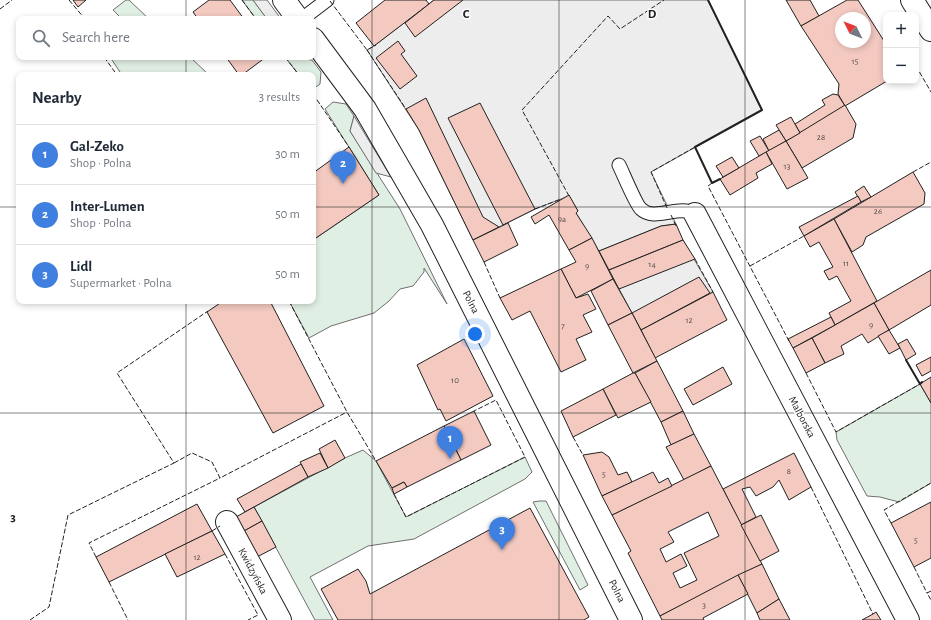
<!DOCTYPE html>
<meta charset="utf-8">
<style>
:root{--surface:#fff;--page:#f2f2f3;--text:#1f2937;--muted:#747a83;--line:#e0e1e3;--accent:#c62828}
body{margin:0;font-family:"Alegreya Sans",sans-serif;background:var(--page);color:var(--text)}
.controls{position:absolute;right:12px;top:12px;display:grid;overflow:hidden;border-radius:8px;box-shadow:0 2px 6px #0003}
.controls button{width:36px;height:36px;display:grid;place-items:center;padding:0;border:0;border-bottom:1px solid var(--line);background:var(--surface);color:var(--text);font:20px sans-serif}
.compass{position:absolute;left:835px;top:12px;width:36px;height:36px;border-radius:50%;background:var(--surface);box-shadow:0 2px 6px #0003;rotate:312deg}
.you{position:absolute;left:475px;top:334px;width:14px;height:14px;margin:-10px;border:3px solid #fff;border-radius:50%;background:#1a73e8;box-shadow:0 0 0 6px #1a73e833}
.badge{display:grid;place-items:center;width:26px;height:26px;border-radius:50%;background:var(--accent);color:#fff;font-size:13px;font-weight:700}
.pin{position:absolute;translate:-50% -33px;filter:drop-shadow(0 1px 2px #0008)}
.pin::after{content:'';position:absolute;top:21px;width:14px;height:12px;background:inherit;clip-path:polygon(0 0,100% 0,50% 100%)}
.list{margin:0;padding:0;list-style:none}
h2{display:flex;justify-content:space-between;align-items:center;height:52px;margin:0;padding:0 16px;font-size:17px}
h2 small{font-size:13px;font-weight:400;color:var(--muted)}
.list li{display:grid;grid-template-columns:26px 1fr auto;gap:12px;align-items:center;box-sizing:border-box;height:60px;padding:0 16px;border-top:1px solid var(--line)}
.list b{display:block;font-size:15px;white-space:nowrap}
.list p{margin:0;font-size:13px;white-space:nowrap;color:var(--muted)}
.list em{font-size:13px;font-style:normal;color:var(--muted)}
.icon{flex:none;width:22px;height:22px;fill:none;stroke:currentColor;stroke-width:2;stroke-linecap:round;stroke-linejoin:round}
.map{position:relative;flex:none;width:931px;height:620px;overflow:hidden}
.search{position:absolute;background:var(--surface);box-shadow:0 2px 6px #0003;left:16px;top:16px;width:300px;height:44px;display:flex;align-items:center;gap:10px;box-sizing:border-box;padding:0 14px;border-radius:8px;color:var(--muted);font-size:15px}
.panel{position:absolute;background:var(--surface);box-shadow:0 2px 6px #0003;left:16px;top:72px;width:300px;height:232px;border-radius:8px}
.map>svg:first-child{display:block}
.green{fill:#e0efe3;stroke:#6f6f6f}
.parking{fill:#ededed;stroke:#6f6f6f}
.building{fill:#f3c9c0;stroke:#222;fill-rule:evenodd}
.lines{fill:none;stroke-linecap:round;stroke-linejoin:round}
.service-casing{stroke:#222;stroke-width:15}
.minor-casing{stroke:#222;stroke-width:24}
.service{stroke:#fff;stroke-width:13}
.minor{stroke:#fff;stroke-width:22}
.fence{stroke:#222;stroke-width:1;stroke-dasharray:5 2;stroke-linecap:butt}
.wall{stroke:#222;stroke-width:2}
.grid{fill:none;stroke:#222;stroke-width:1;stroke-opacity:0.55}
.labels{text-anchor:middle;dominant-baseline:central;stroke-width:3;stroke-linejoin:round;paint-order:stroke}
.number-label{font-size:9px;fill:#564c4a}
.street-label{font-size:11px;fill:#222;stroke:#fff}
.grid-label{font-size:13px;text-anchor:middle;font-weight:bold;fill:#222;stroke:#fff;stroke-width:3;stroke-linejoin:round;paint-order:stroke}
</style>
<div class="map">
<svg width="931" height="620" viewBox="0 0 931 620">
<rect width="100%" height="100%" fill="#fff"/>
<g class="green">
<path d="M126,0H129L149,19H122L113,10Z"/>
<path d="M242,0H253L267,19H256Z"/>
<path d="M110,57H190L209,75H122Z"/>
<path d="M285,57L312,60L321,72L320,84L313,89V75H299Z"/>
<path d="M333,102L346,104L354,116L350,131L400,209L447,304L424,268V272L413,286L400,289L389,301L374,313L331,326L309,338L289,301H313V240L379,195L325,109Z"/>
<path d="M920,384L931,403V483L899,502L880,497L867,496L837,440L836,432Z"/>
<path d="M363,450L376,461L406,517L525,457L532,472L525,479L414,539L368,546L310,577L333,620H315L254,507L345,458Z"/>
<path d="M539,501H546L588,585L580,590L533,502Z"/>
</g>
<g class="parking">
<path d="M253,0H267L281,19H267Z"/>
<path d="M434,0H708L762,110L651,172L676,224L661,226L599,251L576,213L578,211L569,196L535,209L473,240L419,130L367,50L374,46Z"/>
<path d="M354,116L391,177L376,173L350,131Z"/>
<path d="M683,240L713,292L641,330L609,270Z"/>
</g>
<g class="building">
<path d="M73,0H86L78,7Z"/>
<path d="M209,0H230L244,19H198L193,12Z"/>
<path d="M385,0H426L429,4L374,46L356,23Z"/>
<path d="M434,0H463L415,37L405,23Z"/>
<path d="M786,0H810L819,16L801,26Z"/>
<path d="M847,0H858L886,44L887,81L845,106L838,94L839,84L801,26ZM841,18H865V42H841Z"/>
<path d="M398,41L405,51L401,54L417,76L400,89L376,58Z"/>
<path d="M226,57H266L242,75H239Z"/>
<path d="M833,94L838,95L845,106L800,133L795,124L825,105L822,100Z"/>
<path d="M426,98L483,217L499,227L473,240L419,130L406,109Z"/>
<path d="M480,103L535,209L503,225L448,118Z"/>
<path d="M845,105L856,124L853,138L802,168L786,141Z"/>
<path d="M791,117L800,133L786,141L776,125Z"/>
<path d="M779,130L786,141L769,151L763,139Z"/>
<path d="M760,136L769,151L759,156L750,141Z"/>
<path d="M786,141L808,178L787,189L766,152Z"/>
<path d="M349,147L379,195L313,240V173Z"/>
<path d="M766,152L772,164L756,173L758,178L730,195L720,179Z"/>
<path d="M732,157L739,168L723,177L716,166Z"/>
<path d="M913,172L925,193L924,204L866,237L863,245L852,252L834,219Z"/>
<path d="M864,186L871,197L861,202L855,192Z"/>
<path d="M569,195L578,211L576,213L592,238L569,250L549,215L535,224L531,217Z"/>
<path d="M858,196L861,202L804,236L799,227Z"/>
<path d="M834,219L877,301L835,325L829,313L851,301L837,276L829,280L824,271L833,267L819,242L810,247L804,236Z"/>
<path d="M508,223L518,245L484,262L473,240Z"/>
<path d="M676,224L683,240L609,270L599,251L661,226Z"/>
<path d="M592,238L613,279L576,298L561,269L576,262L569,250Z"/>
<path d="M683,240L695,259L619,289L609,270Z"/>
<path d="M561,269L576,298L588,294L596,309L583,315L592,332L576,339L586,360L561,372L530,311L512,320L500,298Z"/>
<path d="M931,270V305L889,330L874,303Z"/>
<path d="M699,277L710,293L641,330L632,313Z"/>
<path d="M613,279L632,313L608,325L591,291Z"/>
<path d="M713,292L727,320L655,358L641,330Z"/>
<path d="M223,301H270L324,406L273,433L207,312Z"/>
<path d="M874,303L889,330L868,343L862,334L841,346L844,354L825,363L812,338Z"/>
<path d="M632,313L657,361L633,373L608,325Z"/>
<path d="M831,317L835,325L793,348L788,339Z"/>
<path d="M889,330L900,348L889,354L878,336Z"/>
<path d="M812,338L825,363L806,373L793,348Z"/>
<path d="M464,339L493,396L446,421L440,409L438,410L417,365Z"/>
<path d="M907,339L916,354L906,360L898,344Z"/>
<path d="M931,357V371L922,376L916,365Z"/>
<path d="M657,361L683,411L661,422L635,373Z"/>
<path d="M723,367L732,384L693,405L684,389Z"/>
<path d="M633,373H635L651,402L618,418L603,389Z"/>
<path d="M931,377V403L920,384Z"/>
<path d="M603,389L616,415L573,437L561,411Z"/>
<path d="M474,411L491,445L461,460L444,426Z"/>
<path d="M683,411L694,434L671,445L661,422Z"/>
<path d="M444,426L461,460L407,487L404,482L392,488L376,461Z"/>
<path d="M694,434L711,466L684,480L666,447Z"/>
<path d="M335,440L345,458L328,468L319,449Z"/>
<path d="M602,452L609,457L618,475L627,472L632,482L602,496L583,455Z"/>
<path d="M320,453L328,468L308,477L300,462Z"/>
<path d="M794,453L811,487L789,500L779,480L773,487L756,496L750,487L742,489L756,517L741,525L723,489Z"/>
<path d="M301,464L308,477L245,512L237,499Z"/>
<path d="M711,466L762,564L660,616L628,553L631,551L612,515ZM708,512L719,536L684,553L697,580L680,588L673,573L687,566L681,554L666,562L660,549L674,542L668,532Z"/>
<path d="M653,472L659,483L668,478L672,486L612,515L602,496Z"/>
<path d="M404,482L407,487L394,494L392,488Z"/>
<path d="M931,502V558L914,567L891,523Z"/>
<path d="M197,504L212,531L109,582L96,557Z"/>
<path d="M254,507L262,521L244,531L236,517Z"/>
<path d="M530,508L589,617L584,620H338L321,589L358,569L366,581L370,594Z"/>
<path d="M761,515L779,551L760,561L741,525Z"/>
<path d="M262,521L276,547L257,557L244,531Z"/>
<path d="M212,531L225,554L177,577L165,554Z"/>
<path d="M762,564L779,599L757,613L738,575Z"/>
<path d="M738,575L748,594L703,618L704,620H662L660,616Z"/>
<path d="M779,599L790,620H760L757,613Z"/>
<path d="M876,612L881,620H862L873,614Z"/>
</g>
<g class="lines">
<defs>
<g id="service">
<path d="M302,19L327,0"/>
<path d="M619,165C623,173 636,205 641,209C654,222 679,204 695,214"/>
</g>
<g id="minor">
<path d="M284,0L298,19"/>
<path d="M912,0L931,30"/>
<path d="M313,39L365,109L432,225L631,620"/>
<path d="M695,214L908,620"/>
<path d="M227,522L280,620"/>
</g>
</defs>
<use href="#service" class="service-casing"/>
<use href="#minor" class="minor-casing"/>
<use href="#service" class="service"/>
<use href="#minor" class="minor"/>
<g class="fence">
<path d="M69,0L85,19"/>
<path d="M242,0L256,19"/>
<path d="M330,1L367,50L376,45"/>
<path d="M0,9L12,0"/>
<path d="M367,50L406,109"/>
<path d="M104,57L117,75"/>
<path d="M285,57L299,75"/>
<path d="M916,66L931,92"/>
<path d="M313,94L349,147"/>
<path d="M913,172L931,162"/>
<path d="M712,183L708,186L789,341"/>
<path d="M569,196L522,110L608,16L620,29L664,0"/>
<path d="M667,208L651,172L695,147"/>
<path d="M535,209L561,199"/>
<path d="M671,215L676,226"/>
<path d="M695,259L713,292"/>
<path d="M484,262L500,298"/>
<path d="M750,266L804,236"/>
<path d="M289,301L347,412L376,461"/>
<path d="M806,373L836,432L920,384"/>
<path d="M573,437L583,455"/>
<path d="M174,463L192,453L212,462L220,478L347,412"/>
<path d="M811,487L873,614"/>
<path d="M394,494L406,517L525,457L496,400L474,411"/>
<path d="M891,523L884,510L931,483"/>
<path d="M212,531L220,526"/>
<path d="M225,554L258,615L248,620"/>
<path d="M96,557L89,543L220,478"/>
<path d="M914,567L927,593"/>
<path d="M109,582L128,620"/>
<path d="M931,591L927,593L931,600"/>
<path d="M30,620L49,607L68,515L174,463L117,373L208,311"/>
</g>
<g class="wall">
<path d="M708,0L762,110L695,147L712,183L720,179"/>
<path d="M906,360L920,384L922,382"/>
</g>
</g>
<path class="grid" d="M186,0V19M372,0V620M559,0V620M745,0V620M186,57V75M0,207H19M313,207H931M186,301V620M0,413H931"/>
<g class="labels">
<g class="number-label">
<text x="855" y="61">15</text>
<text x="821" y="137">28</text>
<text x="787" y="166">13</text>
<text x="878" y="211">26</text>
<text x="562" y="219">9a</text>
<text x="846" y="263">11</text>
<text x="652" y="264">14</text>
<text x="587" y="266">9</text>
<text x="689" y="320">12</text>
<text x="871" y="325">9</text>
<text x="563" y="326">7</text>
<text x="455" y="380">10</text>
<text x="789" y="471">8</text>
<text x="604" y="474">5</text>
<text x="916" y="540">5</text>
<text x="197" y="557">12</text>
<text x="704" y="605">3</text>
</g>
<g class="street-label">
<text transform="translate(471 302) rotate(63)">Polna</text>
<text transform="translate(802 417) rotate(62)">Malborska</text>
<text transform="translate(253 571) rotate(62)">Kwidzyńska</text>
<text transform="translate(617 591) rotate(63)">Polna</text>
</g>
</g>
<g class="grid-label">
<text x="466" y="18">C</text>
<text x="652" y="18">D</text>
<text x="13" y="521">3</text>
</g>
</svg>
<div class="controls">
<button>+</button>
<button>−</button>
</div>
<svg class="compass" viewBox="-18 -18 36 36"><path d="M0-13l5 13h-10z" fill="#e53935"/><path d="M0 13l5-13h-10z" fill="#747a83"/></svg>
<div class="you"></div>
<div class="pin badge" style="left:450px;top:459px;background:#3f7fe0">1</div>
<div class="pin badge" style="left:343px;top:184px;background:#3f7fe0">2</div>
<div class="pin badge" style="left:502px;top:550px;background:#3f7fe0">3</div>
<div class="search"><svg class="icon" aria-label="search" viewBox="0 0 24 24"><circle cx="10" cy="10" r="6"/><path d="M15 15l6 6"/></svg>Search here</div>
<section class="panel">
<h2>Nearby<small>3 results</small></h2>
<ul class="list">
<li><span class="badge" style="background:#3f7fe0">1</span><div><b>Gal-Zeko</b><p>Shop · Polna</p></div><em>30 m</em></li>
<li><span class="badge" style="background:#3f7fe0">2</span><div><b>Inter-Lumen</b><p>Shop · Polna</p></div><em>50 m</em></li>
<li><span class="badge" style="background:#3f7fe0">3</span><div><b>Lidl</b><p>Supermarket · Polna</p></div><em>50 m</em></li>
</ul>
</section>
</div>
